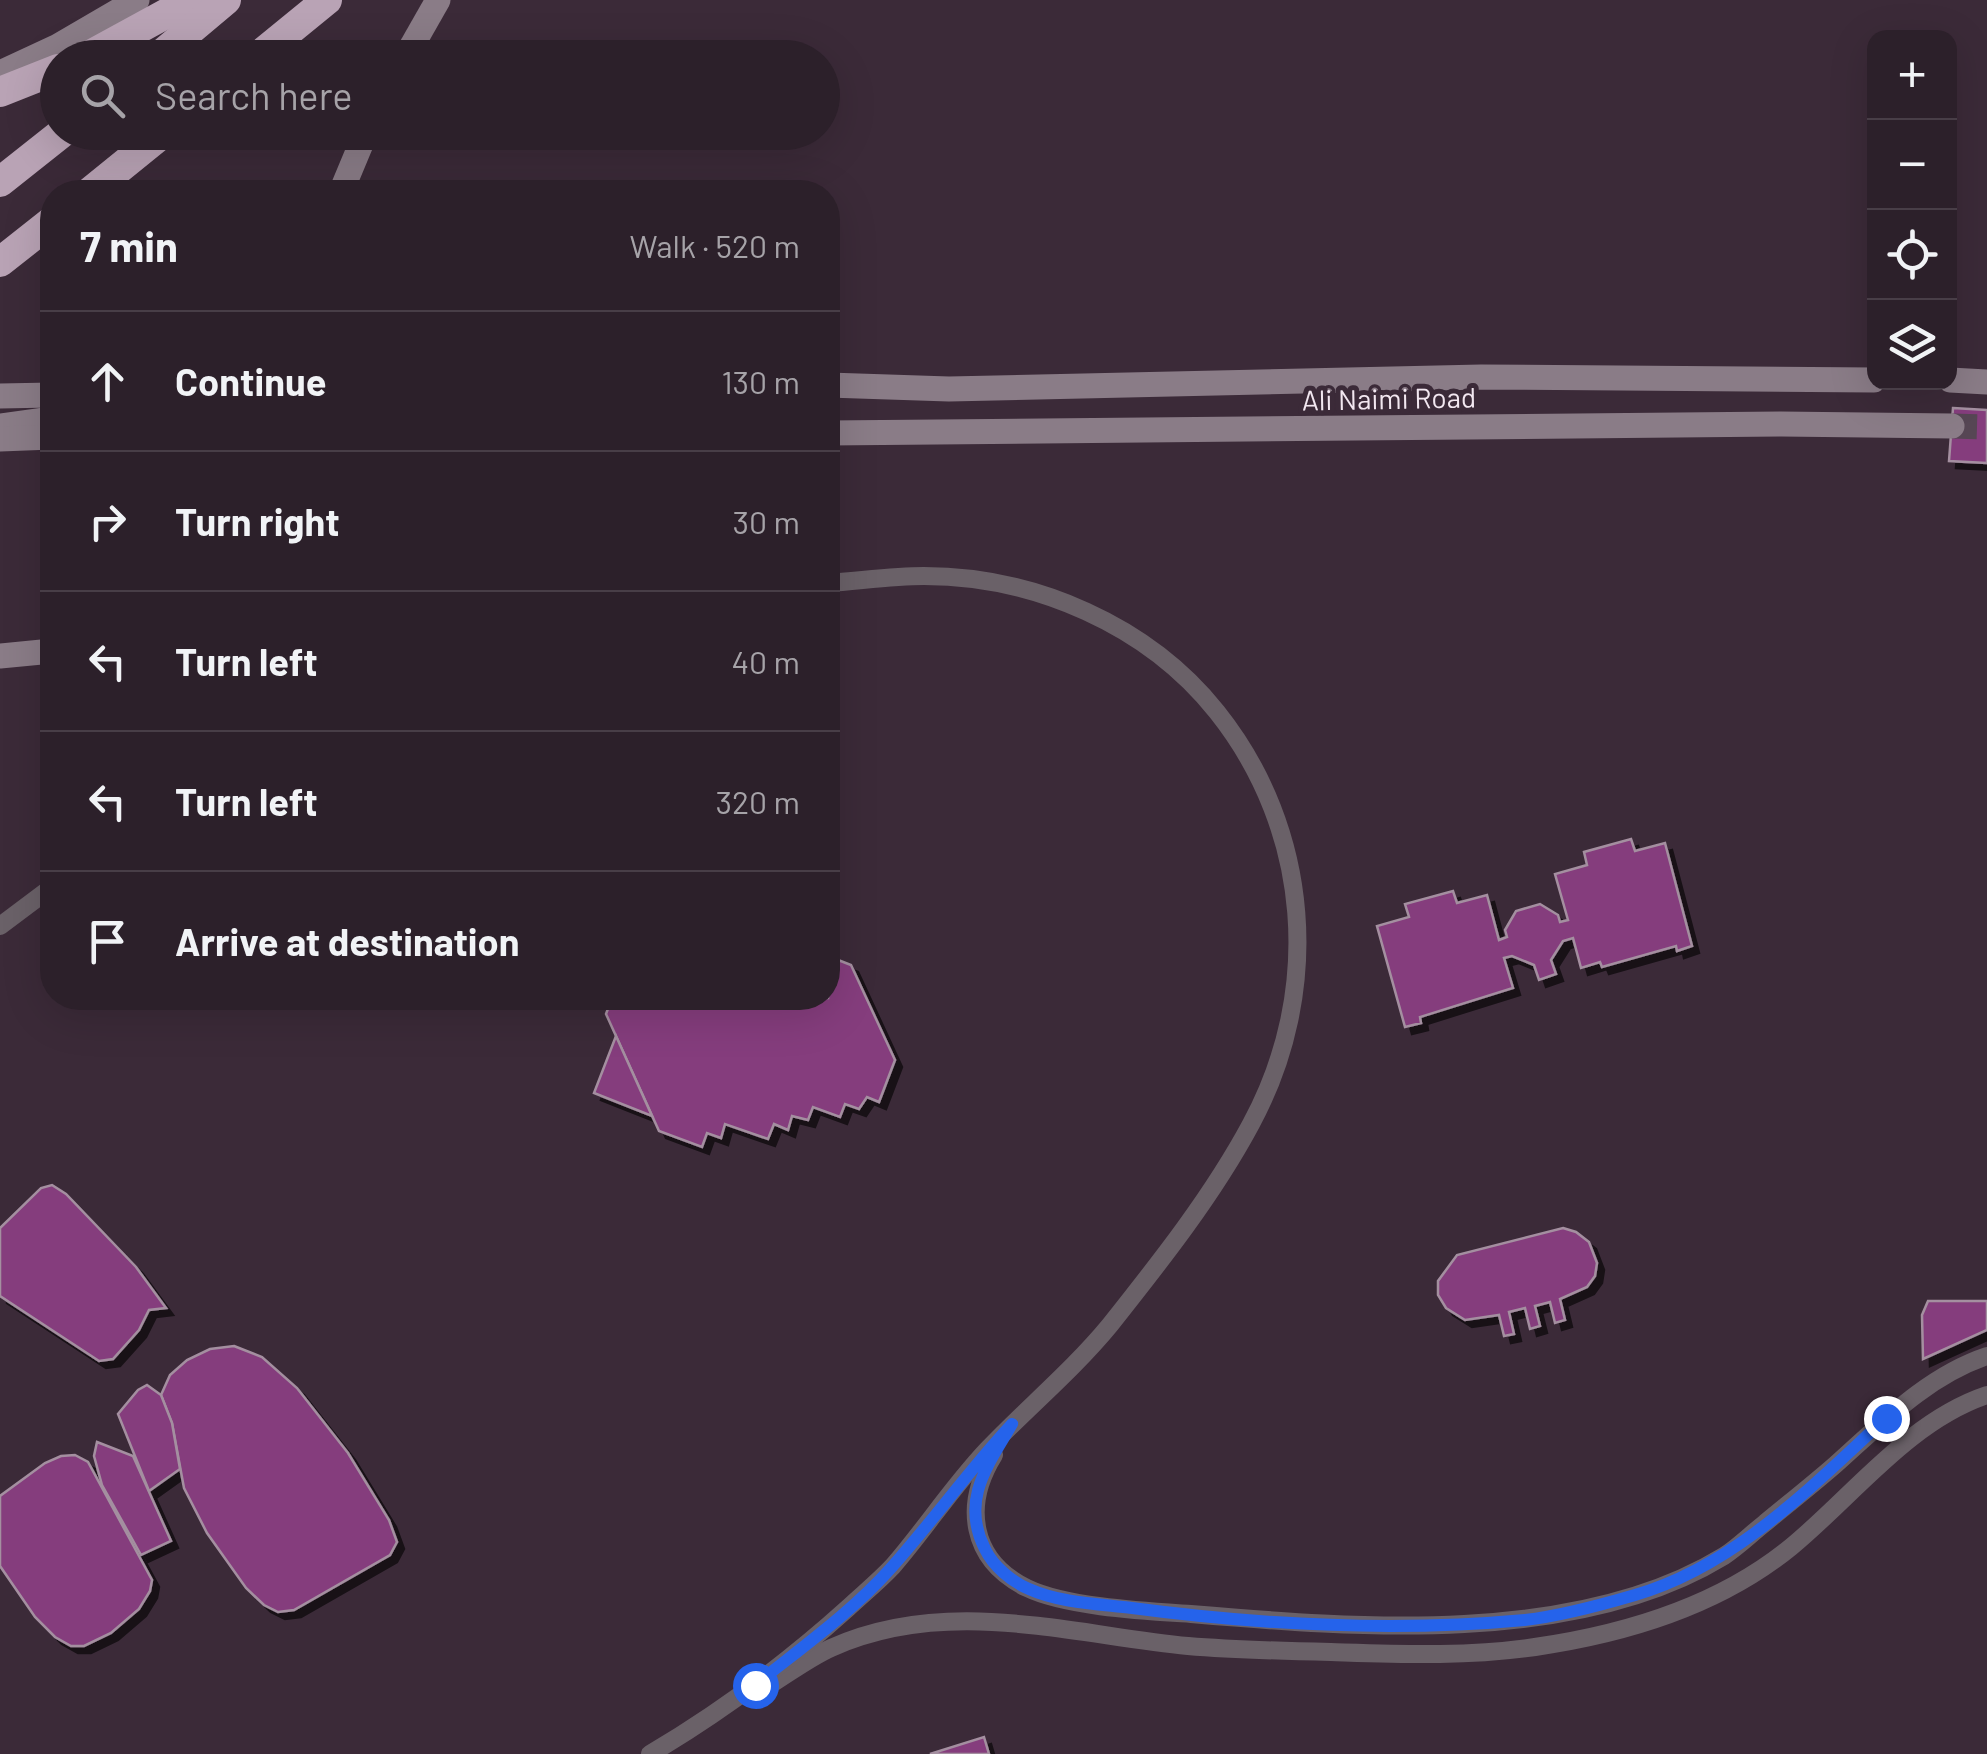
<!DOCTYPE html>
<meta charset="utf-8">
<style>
:root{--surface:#2c202a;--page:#342832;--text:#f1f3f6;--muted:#a6a3a8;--line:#483e47}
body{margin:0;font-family:Barlow,sans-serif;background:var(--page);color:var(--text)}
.controls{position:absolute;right:30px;top:30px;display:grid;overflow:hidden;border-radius:20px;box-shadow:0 10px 40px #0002}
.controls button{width:90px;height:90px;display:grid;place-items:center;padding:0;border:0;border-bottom:2px solid var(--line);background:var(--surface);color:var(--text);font:50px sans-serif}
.stop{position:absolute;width:30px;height:30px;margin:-22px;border:8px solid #2563eb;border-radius:50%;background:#fff}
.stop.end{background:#2563eb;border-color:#fff;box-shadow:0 2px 10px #0008}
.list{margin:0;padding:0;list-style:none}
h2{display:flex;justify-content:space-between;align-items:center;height:130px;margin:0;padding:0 40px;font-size:42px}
h2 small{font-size:32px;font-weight:400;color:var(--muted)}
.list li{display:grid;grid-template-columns:65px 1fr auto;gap:30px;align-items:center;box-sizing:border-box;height:140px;padding:0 40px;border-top:2px solid var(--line)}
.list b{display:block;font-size:38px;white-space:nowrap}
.list em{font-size:32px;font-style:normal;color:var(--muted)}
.icon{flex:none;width:55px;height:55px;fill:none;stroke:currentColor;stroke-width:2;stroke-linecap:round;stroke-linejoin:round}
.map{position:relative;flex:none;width:1987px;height:1754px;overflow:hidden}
.search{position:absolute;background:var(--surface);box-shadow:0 10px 40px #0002;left:40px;top:40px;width:800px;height:110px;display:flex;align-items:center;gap:25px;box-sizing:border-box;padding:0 35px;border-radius:55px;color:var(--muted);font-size:38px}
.panel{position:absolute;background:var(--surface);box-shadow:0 10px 40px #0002;left:40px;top:180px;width:800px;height:830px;border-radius:40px}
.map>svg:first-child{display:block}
.building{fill:#853e7d;stroke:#a48fa0;stroke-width:2.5;filter:url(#shadow)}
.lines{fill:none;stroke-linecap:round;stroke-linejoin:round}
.secondary-tunnel{stroke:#564654;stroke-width:25;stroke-dasharray:25 12;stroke-linecap:butt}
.minor{stroke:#6a6168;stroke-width:18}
.secondary{stroke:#8a7c87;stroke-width:25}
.motorway{stroke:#b9a3b5;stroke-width:30}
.route{stroke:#2563eb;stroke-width:12}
.labels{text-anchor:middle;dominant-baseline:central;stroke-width:10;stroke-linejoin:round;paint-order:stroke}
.street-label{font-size:28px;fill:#f2e7f0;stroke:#3b2a38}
</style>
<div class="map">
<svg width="1987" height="1754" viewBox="0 0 1987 1754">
<defs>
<filter id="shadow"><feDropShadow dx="7" dy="7" stdDeviation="0" flood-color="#0009"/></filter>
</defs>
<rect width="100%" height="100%" fill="#3b2a38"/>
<g class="building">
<path d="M1953,408L1987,410V463L1949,461Z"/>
<path d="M1631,839L1635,851L1665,843L1692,946L1677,951L1676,946L1602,967L1600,962L1581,968L1573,938L1563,941L1551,960L1556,974L1539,980L1534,965L1512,956L1504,958L1513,988L1420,1017L1421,1023L1405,1027L1377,926L1409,917L1405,904L1453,891L1457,903L1487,895L1499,940L1507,937L1505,930L1516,911L1540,904L1558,915L1560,922L1568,920L1555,874L1587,865L1584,852Z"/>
<path d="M828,956L851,965L895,1060L879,1102L867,1097L859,1109L845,1104L840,1117L813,1107L808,1120L792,1116L788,1130L774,1124L768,1139L725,1124L721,1138L707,1133L702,1147L659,1131L606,1014L612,998H828Z"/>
<path d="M616,1036L652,1116L594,1093Z"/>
<path d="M52,1185L66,1194L136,1267L166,1308L149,1310L139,1330L113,1359L99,1361L0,1296V1228L41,1188Z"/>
<path d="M1563,1228L1576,1232L1589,1242L1597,1263L1595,1276L1587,1287L1560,1299L1565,1320L1555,1323L1550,1302L1535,1306L1540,1326L1530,1329L1525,1308L1509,1312L1514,1334L1504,1336L1499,1315L1465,1320L1446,1308L1438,1295V1281L1457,1255Z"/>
<path d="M1928,1301H1987V1330L1923,1359L1922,1315Z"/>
<path d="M234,1346L262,1357L297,1388L348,1453L389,1520L397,1542L390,1555L294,1610L278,1612L264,1605L246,1588L207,1533L184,1488L172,1423L161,1395L170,1375L187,1360L210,1349Z"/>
<path d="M147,1385L161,1395L172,1423L180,1469L149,1491L118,1414L138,1390Z"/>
<path d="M97,1442L133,1456L171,1541L141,1555L102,1485L94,1456Z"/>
<path d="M75,1455L88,1462L152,1580L150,1591L139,1609L111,1633L84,1646H71L55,1637L35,1617L0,1566V1496L45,1463L61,1456Z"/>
<path d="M984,1737L989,1754H930Z"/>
</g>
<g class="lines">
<path class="secondary-tunnel" d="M1952,426L1987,427"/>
<g class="minor">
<path d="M0,926L52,887"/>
<path d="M994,1455C963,1505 970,1560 1027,1588C1066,1607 1146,1611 1191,1614C1356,1628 1577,1646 1724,1556C1738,1547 1751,1534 1765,1523C1788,1504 1812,1485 1835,1465C1881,1424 1927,1376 1987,1356"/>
<path d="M773,1683C792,1671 811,1657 831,1648C947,1596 1068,1634 1188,1646C1236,1650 1283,1651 1331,1652C1398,1654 1468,1657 1535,1647C1625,1634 1719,1606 1791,1547C1853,1496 1909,1421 1987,1395"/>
<path d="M650,1754C721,1712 787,1663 848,1608C863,1594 879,1581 893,1566C925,1529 953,1486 987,1450C1027,1408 1073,1370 1110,1325C1160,1262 1213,1195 1251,1124C1323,991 1311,830 1217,712C1148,625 1034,576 924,576C892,576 859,581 828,583"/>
</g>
<g class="secondary">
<path d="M405,58L438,0"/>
<path d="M0,73L58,46L137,0"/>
<path d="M341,192L366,132"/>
<path d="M1950,380L1987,382"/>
<path d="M828,385L949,389L1481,377L1874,380"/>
<path d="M0,396L52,395"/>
<path d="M0,426L52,419"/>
<path d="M828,433L1781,424L1952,426"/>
<path d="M0,439L52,437"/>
<path d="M0,656L52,651"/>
</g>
<g class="motorway">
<path d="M85,58L191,0"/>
<path d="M157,58L226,0"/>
<path d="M256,58L327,0"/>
<path d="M0,92L58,69"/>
<path d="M0,182L63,132"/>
<path d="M90,192L164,132"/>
<path d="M0,262L52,221"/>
</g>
</g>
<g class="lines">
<path class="route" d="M755,1685C801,1648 852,1612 891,1568C933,1521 969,1470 1012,1424C988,1465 960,1500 985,1549C993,1566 1012,1582 1029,1589C1060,1603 1099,1604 1132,1608C1261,1625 1395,1632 1525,1620C1560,1616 1601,1605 1635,1595C1735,1566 1811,1487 1886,1418"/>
</g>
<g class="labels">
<g class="street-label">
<text transform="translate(1389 398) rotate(-1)">Ali Naimi Road</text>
</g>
</g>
</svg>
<div class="controls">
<button>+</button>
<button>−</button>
<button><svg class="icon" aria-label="locate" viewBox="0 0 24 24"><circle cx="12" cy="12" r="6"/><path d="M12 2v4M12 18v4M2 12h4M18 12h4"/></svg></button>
<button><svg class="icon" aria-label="layers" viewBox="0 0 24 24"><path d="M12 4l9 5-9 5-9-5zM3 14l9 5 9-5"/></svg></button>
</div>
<div class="stop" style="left:755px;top:1685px"></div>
<div class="stop end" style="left:1886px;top:1418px"></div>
<div class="search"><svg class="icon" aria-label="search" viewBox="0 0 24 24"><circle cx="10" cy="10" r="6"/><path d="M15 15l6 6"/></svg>Search here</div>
<section class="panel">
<h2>7 min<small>Walk · 520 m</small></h2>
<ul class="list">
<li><svg class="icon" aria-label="ahead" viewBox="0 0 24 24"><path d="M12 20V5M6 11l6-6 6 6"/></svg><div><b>Continue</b></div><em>130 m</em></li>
<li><svg class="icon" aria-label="right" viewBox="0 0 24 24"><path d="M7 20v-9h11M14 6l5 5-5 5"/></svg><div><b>Turn right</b></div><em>30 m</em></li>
<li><svg class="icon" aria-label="left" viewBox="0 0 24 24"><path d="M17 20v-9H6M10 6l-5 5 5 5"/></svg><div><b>Turn left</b></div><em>40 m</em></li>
<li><svg class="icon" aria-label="left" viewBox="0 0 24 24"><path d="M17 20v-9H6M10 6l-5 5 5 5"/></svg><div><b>Turn left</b></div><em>320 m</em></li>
<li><svg class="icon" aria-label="arrive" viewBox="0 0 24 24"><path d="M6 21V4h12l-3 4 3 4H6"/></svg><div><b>Arrive at destination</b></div></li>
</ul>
</section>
</div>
